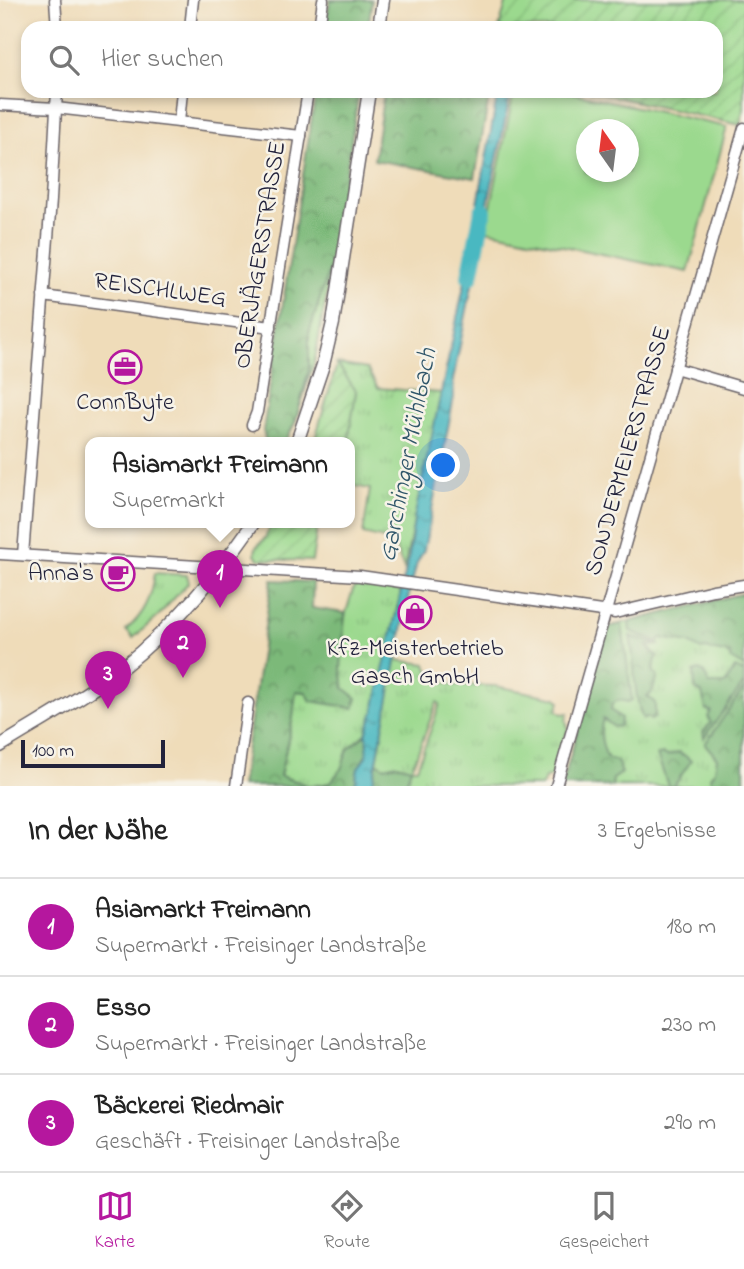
<!DOCTYPE html>
<html lang="de">
<meta charset="utf-8">
<style>
:root{--surface:#fff;--page:#f6f6f6;--text:#222;--muted:#767676;--line:#e0e0e0;--accent:#b5179e}
body{margin:0;font-family:"Indie Flower",sans-serif;background:var(--page);color:var(--text)}
.compass{position:absolute;left:576px;top:119px;width:63px;height:63px;border-radius:50%;background:var(--surface);box-shadow:0 4px 10px #0003;rotate:346deg}
.scale{position:absolute;left:21px;bottom:18px;width:144px;box-sizing:border-box;padding-left:7px;border:4px solid #22223b;border-top:0;font-size:19px;line-height:24px;white-space:nowrap;color:#22223b;-webkit-text-stroke:5px #f7f3e8;paint-order:stroke}
.you{position:absolute;left:444px;top:466px;width:24px;height:24px;margin:-18px;border:5px solid #fff;border-radius:50%;background:#1a73e8;box-shadow:0 0 0 10px #1a73e833}
.badge{display:grid;place-items:center;width:46px;height:46px;border-radius:50%;background:var(--accent);color:#fff;font-size:23px;font-weight:700}
.pin{position:absolute;translate:-50% -58px;filter:drop-shadow(0 2px 4px #0008)}
.pin::after{content:'';position:absolute;top:37px;width:24px;height:21px;background:inherit;clip-path:polygon(0 0,100% 0,50% 100%)}
.popup{position:absolute;left:85px;top:437px;width:270px;height:91px;box-sizing:border-box;display:grid;place-content:center;border-radius:14px;background:var(--surface);filter:drop-shadow(0 2px 5px #0005);font-size:23px;white-space:nowrap;color:var(--muted)}
.popup b{font-size:26px;color:var(--text)}
.popup::after{content:'';position:absolute;left:50%;top:100%;margin-left:-14px;border:14px solid transparent;border-top-color:var(--surface)}
.list{margin:0;padding:0;list-style:none}
h2{display:flex;justify-content:space-between;align-items:center;height:91px;margin:0;padding:0 28px;font-size:30px}
h2 small{font-size:23px;font-weight:400;color:var(--muted)}
.list li{display:grid;grid-template-columns:46px 1fr auto;gap:21px;align-items:center;box-sizing:border-box;height:98px;padding:0 28px;border-top:2px solid var(--line)}
.list b{display:block;font-size:26px;white-space:nowrap}
.list p{margin:0;font-size:23px;white-space:nowrap;color:var(--muted)}
.list em{font-size:23px;font-style:normal;color:var(--muted)}
.icon{flex:none;width:38px;height:38px;fill:none;stroke:currentColor;stroke-width:2;stroke-linecap:round;stroke-linejoin:round}
.map{position:relative;flex:none;width:744px;height:786px;overflow:hidden}
.search{position:absolute;background:var(--surface);box-shadow:0 4px 10px #0003;left:21px;right:21px;top:21px;height:77px;display:flex;align-items:center;gap:18px;box-sizing:border-box;padding:0 24px;border-radius:21px;color:var(--muted);font-size:26px}
.sheet{height:385px;background:var(--surface)}
nav{display:flex;justify-content:space-around;align-items:center;box-sizing:border-box;height:98px;border-top:2px solid var(--line);background:var(--surface);font-size:19px;color:var(--muted)}
nav a{display:grid;justify-items:center;gap:4px}
nav .on{color:var(--accent)}
.map>svg:first-child{display:block}
.grass{fill:url(#grass-tufts);stroke:#5e7e64;stroke-width:2;fill-rule:evenodd}
.forest{fill:url(#forest-crowns);stroke:#4f6e5a;stroke-width:2}
.garden{fill:url(#garden-furrows);stroke:#5e7e64;stroke-width:2}
.pitch{fill:#9bd98e;stroke:#5e7e64;stroke-width:2;fill-rule:evenodd}
.water{fill:url(#water-ripples);stroke:#366d7e;stroke-width:2}
.lines{fill:none;stroke-linecap:round;stroke-linejoin:round}
.river{stroke:#4ab8c1;stroke-width:18}
.minor-casing{stroke:#6a6367;stroke-width:13}
.major-casing{stroke:#6a6367;stroke-width:15}
.minor{stroke:#fff;stroke-width:10}
.major{stroke:#fff;stroke-width:12}
.labels{text-anchor:middle;dominant-baseline:central;stroke-width:5;stroke-linejoin:round;paint-order:stroke}
.street-label{font-size:24px;fill:#22223b;stroke:#f7f3e8}
.poi-label{font-size:24px;fill:#22223b;stroke:#f7f3e8}
.water-label{font-size:26px;font-style:italic;fill:#30566a;stroke:#f7f3e8}
</style>
<div class="map">
<svg width="744" height="786" viewBox="0 0 744 786">
<defs>
<pattern id="grass-tufts" width="24" height="20" patternUnits="userSpaceOnUse" patternTransform="scale(1.75)"><rect width="24" height="20" fill="#9bd98e"/><path d="M3 7l-1-3M5 7V3M7 7l1-3M15 17l-1-3M17 17v-4M19 17l1-3" fill="none" stroke="#85ba7b"/></pattern>
<pattern id="forest-crowns" width="20" height="18" patternUnits="userSpaceOnUse" patternTransform="scale(1.75)"><rect width="20" height="18" fill="#7cb979"/><path d="M2 6a3 3 0 1 1 6 0M12 15a3 3 0 1 1 6 0" fill="none" stroke="#659664"/></pattern>
<pattern id="garden-furrows" width="10" height="10" patternUnits="userSpaceOnUse" patternTransform="scale(1.75)"><rect width="10" height="10" fill="#9bd98e"/><path d="M-1 1l2-2M0 10L10 0M9 11l2-2" fill="none" stroke="#85ba7b"/></pattern>
<pattern id="water-ripples" width="26" height="14" patternUnits="userSpaceOnUse" patternTransform="scale(1.75)"><rect width="26" height="14" fill="#4ab8c1"/><path d="M2 4q2-2 4 0t4 0M15 11q2-2 4 0t4 0" fill="none" stroke="#3d959e"/></pattern>
</defs>
<rect width="100%" height="100%" fill="#f7f3e8"/>
<filter id="ink" filterUnits="userSpaceOnUse"><feTurbulence type="fractalNoise" baseFrequency=".0143" numOctaves="2"/><feDisplacementMap in="SourceGraphic" scale="14" xChannelSelector="R" yChannelSelector="G"/><feConvolveMatrix kernelMatrix="1 2 1 2 8 2 1 2 1" color-interpolation-filters="sRGB"/></filter>
<filter id="wash" filterUnits="userSpaceOnUse"><feTurbulence type="fractalNoise" baseFrequency=".00686" numOctaves="4" result="noise"/><feDisplacementMap in="SourceGraphic" scale="28" xChannelSelector="R" yChannelSelector="G"/><feGaussianBlur stdDeviation="1.57" result="paint"/><feColorMatrix in="noise" values="0 0 0 0 0 0 0 0 0 0 0 0 0 0 0 0 0 1.4 0 .05"/><feComposite in="paint" operator="in"/></filter>
<g filter="url(#wash)">
<rect width="100%" height="100%" fill="#efdcb9"/>
<g class="grass">
<path d="M333,258L315,359L295,423L309,369V333Z"/>
<path d="M337,364L367,369L378,388L441,393L404,569L393,541L363,534L370,489L350,485L348,442L356,391Z"/>
<path d="M155,573L187,575L189,582L158,616L133,638L126,630C145,614 152,597 155,573Z"/>
<path d="M355,584L401,591L374,711L366,734L348,749L341,769L330,783L310,786L280,776L293,717L296,691L306,692L332,704L354,708C351,701 346,695 344,688C333,655 344,615 355,584Z"/>
<path d="M744,593V786H562L607,627Z"/>
<path d="M396,660L426,664L428,670L440,675L443,682L455,685L495,686L557,698L560,702L557,710L562,714L568,713L566,720L568,729L554,776L545,778L542,786H405L411,768L397,764L385,767L377,762ZM437,702L440,704L417,768H412Z"/>
</g>
<g class="forest">
<path d="M330,0H372L368,28H325Z"/>
<path d="M316,91H359L333,258L309,333V369L295,423L285,442H266L263,431Z"/>
<path d="M384,91H490L475,178L374,160Z"/>
<path d="M272,580L313,582L312,608L345,613L341,669L344,688L357,698L354,708L311,701L306,692L296,691L293,717L280,776L310,786H241Z"/>
<path d="M744,593V667L731,659L729,654L705,649L701,650L689,643L661,638L658,642L630,631L629,622Z"/>
<path d="M622,624L632,700L628,702L619,700L612,704L611,710L621,718L620,726L614,727L603,719C599,732 602,747 608,759L617,761L622,773L613,779L612,786H562L607,627Z"/>
<path d="M630,636L660,645L647,646L657,656L653,671L658,676L651,694L647,696L655,703V717L651,720L647,717L643,719C632,692 636,664 630,636Z"/>
<path d="M735,668L744,672V683L704,738L703,732L711,723L708,717L711,711L706,710L702,693L695,689L694,672L699,670L704,672L709,684H725Z"/>
<path d="M744,688V786H712L710,777L715,770L717,758L705,744Z"/>
<path d="M366,734C371,754 366,752 359,768C356,773 356,781 355,786H314L330,783L341,769L348,749Z"/>
<path d="M680,752L681,755H684L691,761L674,786H668L657,755L664,754L667,756Z"/>
<path d="M377,762L385,767L397,764L411,768L405,786H372Z"/>
</g>
<g class="garden">
<path d="M507,0H744V109L740,125L589,91H716V28H499Z"/>
<path d="M337,364L356,391L348,442H314Z"/>
<path d="M273,522H318L312,561L259,559L255,554L256,547L265,538Z"/>
</g>
<path class="pitch" d="M514,91H564L727,127L688,272L486,230ZM586,130H628V172H586Z"/>
<g class="water">
<path d="M498,91H511L482,233L473,232Z"/>
<path d="M468,253L478,255L453,380L454,397L424,550L417,563L409,594L372,786H355L358,768L366,757L368,743L366,734L374,711L409,556L414,519L465,281Z"/>
</g>
<g class="lines">
<path class="river" d="M470,276L483,211"/>
</g>
</g>
<g filter="url(#ink)">
<g class="lines">
<defs>
<g id="minor">
<path d="M55,0L57,28"/>
<path d="M190,28L193,0"/>
<path d="M319,28L323,0"/>
<path d="M0,105L56,108L301,136"/>
<path d="M179,122L182,91"/>
<path d="M43,296L271,327"/>
<path d="M675,368L744,388"/>
<path d="M252,425L257,412L308,91"/>
<path d="M0,554L360,576L615,613L713,590L744,585"/>
<path d="M23,555L51,200L57,91"/>
<path d="M236,786L248,703"/>
<path d="M556,786L744,128"/>
</g>
<g id="major">
<path d="M379,28L383,0"/>
<path d="M297,442L323,365L333,323L369,91"/>
<path d="M0,746C34,725 68,706 100,684C162,641 211,584 254,522"/>
</g>
</defs>
<use href="#minor" class="minor-casing"/>
<use href="#major" class="major-casing"/>
<use href="#minor" class="minor"/>
<use href="#major" class="major"/>
</g>
</g>
<defs>
<symbol id="office-ring" viewBox="-11 -11 22 22"><circle r="9.5" fill="#f7f3e8" stroke="#b5179e" stroke-width="1.5"/><path d="M-6-3h4V-5.5h4V-3h4V5H-6ZM-1-4.5V-3h2v-1.5ZM-6 0V1H6V0Z" fill="#b5179e"/></symbol>
<symbol id="cafe-ring" viewBox="-11 -11 22 22"><circle r="9.5" fill="#f7f3e8" stroke="#b5179e" stroke-width="1.5"/><path d="M-5.5-4.5H6V0H3Q3 3.5 0 3.5H-2.5Q-5.5 3.5-5.5 0ZM3-3.2v2h1.7v-2ZM-6 4.5H4V6H-6Z" fill="#b5179e"/></symbol>
<symbol id="shop-ring" viewBox="-11 -11 22 22"><circle r="9.5" fill="#f7f3e8" stroke="#b5179e" stroke-width="1.5"/><path d="M-5-2.5h2.3a2.7 3.5 0 0 1 5.4 0H5L5.5 6h-11ZM-1.5-2.5h3a1.5 2.3 0 0 0-3 0Z" fill="#b5179e"/></symbol>
</defs>
<g fill-rule="evenodd">
<use href="#office-ring" x="106" y="348" width="38" height="38"/>
<use href="#cafe-ring" x="99" y="555" width="38" height="38"/>
<use href="#shop-ring" x="396" y="594" width="38" height="38"/>
</g>
<g class="labels">
<g class="street-label">
<text transform="translate(261 255) rotate(-81)">OBERJÄGERSTRASSE</text>
<text transform="translate(160 291) rotate(8)">REISCHLWEG</text>
<text transform="translate(629 451) rotate(-74)">SONDERMEIERSTRASSE</text>
</g>
<g class="poi-label">
<text x="125" y="403">ConnByte</text>
<text x="94" y="574" text-anchor="end">Anna's</text>
<text x="415" y="649">Kfz-Meisterbetrieb<tspan x="415" dy="28">Gasch GmbH</tspan></text>
</g>
<g class="water-label">
<text transform="translate(409 455) rotate(-79)">Garchinger Mühlbach</text>
</g>
</g>
</svg>
<svg class="compass" viewBox="-18 -18 36 36"><path d="M0-13l5 13h-10z" fill="#e53935"/><path d="M0 13l5-13h-10z" fill="#767676"/></svg>
<div class="scale">100 m</div>
<div class="you"></div>
<div class="pin badge" style="left:220px;top:608px">1</div>
<div class="popup"><b>Asiamarkt Freimann</b>Supermarkt</div>
<div class="pin badge" style="left:183px;top:678px">2</div>
<div class="pin badge" style="left:108px;top:709px">3</div>
<div class="search"><svg class="icon" aria-label="search" viewBox="0 0 24 24"><circle cx="10" cy="10" r="6"/><path d="M15 15l6 6"/></svg>Hier suchen</div>
</div>
<section class="sheet">
<h2>In der Nähe<small>3 Ergebnisse</small></h2>
<ul class="list">
<li><span class="badge">1</span><div><b>Asiamarkt Freimann</b><p>Supermarkt · Freisinger Landstraße</p></div><em>180 m</em></li>
<li><span class="badge">2</span><div><b>Esso</b><p>Supermarkt · Freisinger Landstraße</p></div><em>230 m</em></li>
<li><span class="badge">3</span><div><b>Bäckerei Riedmair</b><p>Geschäft · Freisinger Landstraße</p></div><em>290 m</em></li>
</ul>
</section>
<nav>
<a class="on"><svg class="icon" aria-label="map" viewBox="0 0 24 24"><path d="M3 6l6-2 6 2 6-2v14l-6 2-6-2-6 2zM9 4v14M15 6v14"/></svg>Karte</a>
<a><svg class="icon" aria-label="directions" viewBox="0 0 24 24"><path d="M12 3l9 9-9 9-9-9zM9 14v-3h6M13 9l2 2-2 2"/></svg>Route</a>
<a><svg class="icon" aria-label="saved" viewBox="0 0 24 24"><path d="M7 4h10v16l-5-4-5 4z"/></svg>Gespeichert</a>
</nav>
